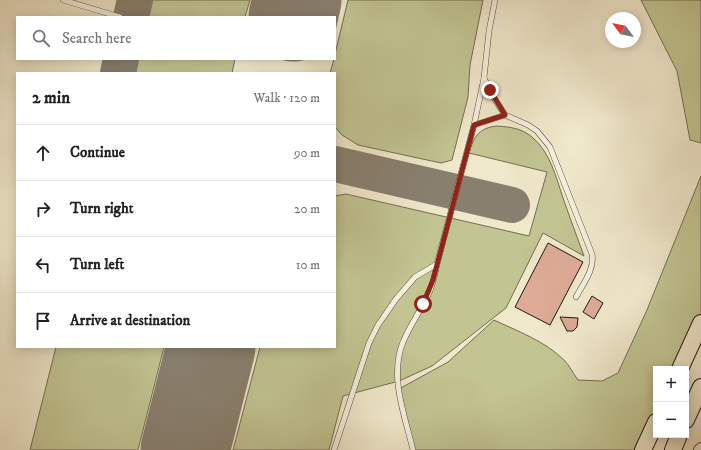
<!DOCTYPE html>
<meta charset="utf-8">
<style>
:root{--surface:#fff;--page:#f6f6f6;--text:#222;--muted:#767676;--line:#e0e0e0}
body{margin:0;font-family:"IM FELL DW Pica",serif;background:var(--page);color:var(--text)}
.controls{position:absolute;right:12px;bottom:12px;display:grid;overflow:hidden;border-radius:0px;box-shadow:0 2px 10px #0003}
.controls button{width:36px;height:36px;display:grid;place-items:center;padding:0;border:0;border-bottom:1px solid var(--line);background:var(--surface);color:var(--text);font:20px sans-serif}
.compass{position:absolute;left:605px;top:12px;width:36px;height:36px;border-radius:50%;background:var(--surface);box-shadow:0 2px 10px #0003;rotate:302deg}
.stop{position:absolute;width:12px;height:12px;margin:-9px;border:3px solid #8f2418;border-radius:50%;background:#fff}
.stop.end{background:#8f2418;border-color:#fff;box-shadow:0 1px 4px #0008}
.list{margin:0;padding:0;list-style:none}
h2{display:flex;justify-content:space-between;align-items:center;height:52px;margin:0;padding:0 16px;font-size:17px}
h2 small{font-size:13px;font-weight:400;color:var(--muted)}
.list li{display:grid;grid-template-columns:26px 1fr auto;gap:12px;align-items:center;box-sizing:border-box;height:56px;padding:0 16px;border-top:1px solid var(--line)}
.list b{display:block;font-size:15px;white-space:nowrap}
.list em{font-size:13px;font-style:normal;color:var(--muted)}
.icon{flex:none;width:22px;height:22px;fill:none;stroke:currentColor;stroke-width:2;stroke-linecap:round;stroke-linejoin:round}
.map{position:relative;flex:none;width:701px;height:450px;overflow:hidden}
.search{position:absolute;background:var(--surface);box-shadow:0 2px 10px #0003;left:16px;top:16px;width:320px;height:44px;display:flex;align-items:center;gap:10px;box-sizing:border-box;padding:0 14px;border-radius:0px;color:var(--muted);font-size:15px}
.panel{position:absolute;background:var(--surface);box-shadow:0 2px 10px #0003;left:16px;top:72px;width:320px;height:276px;border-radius:0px}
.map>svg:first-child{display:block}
.green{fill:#c2c492;stroke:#726d52}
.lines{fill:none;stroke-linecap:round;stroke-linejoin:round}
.taxiway{stroke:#887f6e;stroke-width:36}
.runway{stroke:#887f6e;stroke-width:89}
.building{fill:#ddab96;stroke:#211612}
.lane-casing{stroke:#554a40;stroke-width:6}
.street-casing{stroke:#554a40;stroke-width:12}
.primary-casing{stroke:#211612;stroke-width:18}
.lane{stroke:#f5f0dd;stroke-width:5}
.street{stroke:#f5f0dd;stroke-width:10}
.primary{stroke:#f0e8cb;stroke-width:16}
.route{stroke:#8f2418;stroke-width:5}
</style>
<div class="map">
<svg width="701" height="450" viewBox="0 0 701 450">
<rect width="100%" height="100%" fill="#f0e8cb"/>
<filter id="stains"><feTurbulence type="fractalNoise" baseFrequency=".005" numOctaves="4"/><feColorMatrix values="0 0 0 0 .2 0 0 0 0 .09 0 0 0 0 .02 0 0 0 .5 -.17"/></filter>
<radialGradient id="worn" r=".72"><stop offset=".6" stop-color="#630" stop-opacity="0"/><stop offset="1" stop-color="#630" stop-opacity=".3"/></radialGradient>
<g class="green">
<path d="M142,0H250L245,17H138Z"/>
<path d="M348,0H483L470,65L468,97L452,160L441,163L358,145L342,135L335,127V73H330L334,59H335V54Z"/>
<path d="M641,0H701V143L690,140L677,71Z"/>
<path d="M128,59H235L232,73H124Z"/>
<path d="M497,126C510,127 521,128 532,137C550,152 556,177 563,198C570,218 577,237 584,256L543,233L506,308L432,366L399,381L343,396L329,450H233L260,347H335V196L346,194L529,236L547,172L469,153C474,136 479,128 497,126Z"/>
<path d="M701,176V323L680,369H656V422L643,450H413L399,389L448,362L494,320C517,331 545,341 564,360C569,365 573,373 578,380L602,381L618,373L647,310Z"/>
<path d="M56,347H164L138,450H30Z"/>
</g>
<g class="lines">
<g class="taxiway">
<path d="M131,17L135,0"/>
<path d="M118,73L121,59"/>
<path d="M335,164L512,205"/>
</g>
<g class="runway">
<path d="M293,17L297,0"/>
<path d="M185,450L211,347"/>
</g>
</g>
<g class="building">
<path d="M548,243L583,262L550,325L515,307Z"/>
<path d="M592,296L603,303L594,319L583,312Z"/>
<path d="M560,317L578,318L577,327L573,331H567Z"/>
</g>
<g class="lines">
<defs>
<g id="lane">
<path d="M63,0L120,17"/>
<path d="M495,0L489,31L484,78L494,98L505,115"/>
<path d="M474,125L505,115L528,125L537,131L550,147L592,254C595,269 583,284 576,297"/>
<path d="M334,450L369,343L378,325L396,299L415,277L437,264L474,125L484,78"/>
<path d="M413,450C405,416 389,377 403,342C410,325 421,310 429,293C433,284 435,274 437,264"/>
</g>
<path id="street" d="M699,450L701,448"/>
<g id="primary">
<path d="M680,369L701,323"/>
<path d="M686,420L701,387"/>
<path d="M643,450L656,422"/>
<path d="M673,450L679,435"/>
</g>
</defs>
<use href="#lane" class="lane-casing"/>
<use href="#street" class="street-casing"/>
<use href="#primary" class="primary-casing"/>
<use href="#lane" class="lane"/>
<use href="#street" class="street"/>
<use href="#primary" class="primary"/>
</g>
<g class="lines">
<path class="route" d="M423,304L433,280L474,125L505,115L490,90"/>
</g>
<rect width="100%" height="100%" filter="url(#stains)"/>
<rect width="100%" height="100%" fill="url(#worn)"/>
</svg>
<div class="controls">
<button>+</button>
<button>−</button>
</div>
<svg class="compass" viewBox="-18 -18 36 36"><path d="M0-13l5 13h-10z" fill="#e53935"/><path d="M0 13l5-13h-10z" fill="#767676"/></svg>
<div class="stop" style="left:423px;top:304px"></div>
<div class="stop end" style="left:490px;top:90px"></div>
<div class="search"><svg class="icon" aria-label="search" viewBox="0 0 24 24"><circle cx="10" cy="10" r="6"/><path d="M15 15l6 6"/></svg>Search here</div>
<section class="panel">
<h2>2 min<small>Walk · 120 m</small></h2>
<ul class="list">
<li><svg class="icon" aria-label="ahead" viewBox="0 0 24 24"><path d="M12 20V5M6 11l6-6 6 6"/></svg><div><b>Continue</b></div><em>90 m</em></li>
<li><svg class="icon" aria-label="right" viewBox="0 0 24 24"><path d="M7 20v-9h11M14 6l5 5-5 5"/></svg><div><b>Turn right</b></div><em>20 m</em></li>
<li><svg class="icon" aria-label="left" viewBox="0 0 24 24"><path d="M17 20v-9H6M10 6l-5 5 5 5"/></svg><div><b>Turn left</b></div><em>10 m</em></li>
<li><svg class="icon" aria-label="arrive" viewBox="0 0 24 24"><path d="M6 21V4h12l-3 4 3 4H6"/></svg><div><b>Arrive at destination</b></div></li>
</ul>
</section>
</div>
